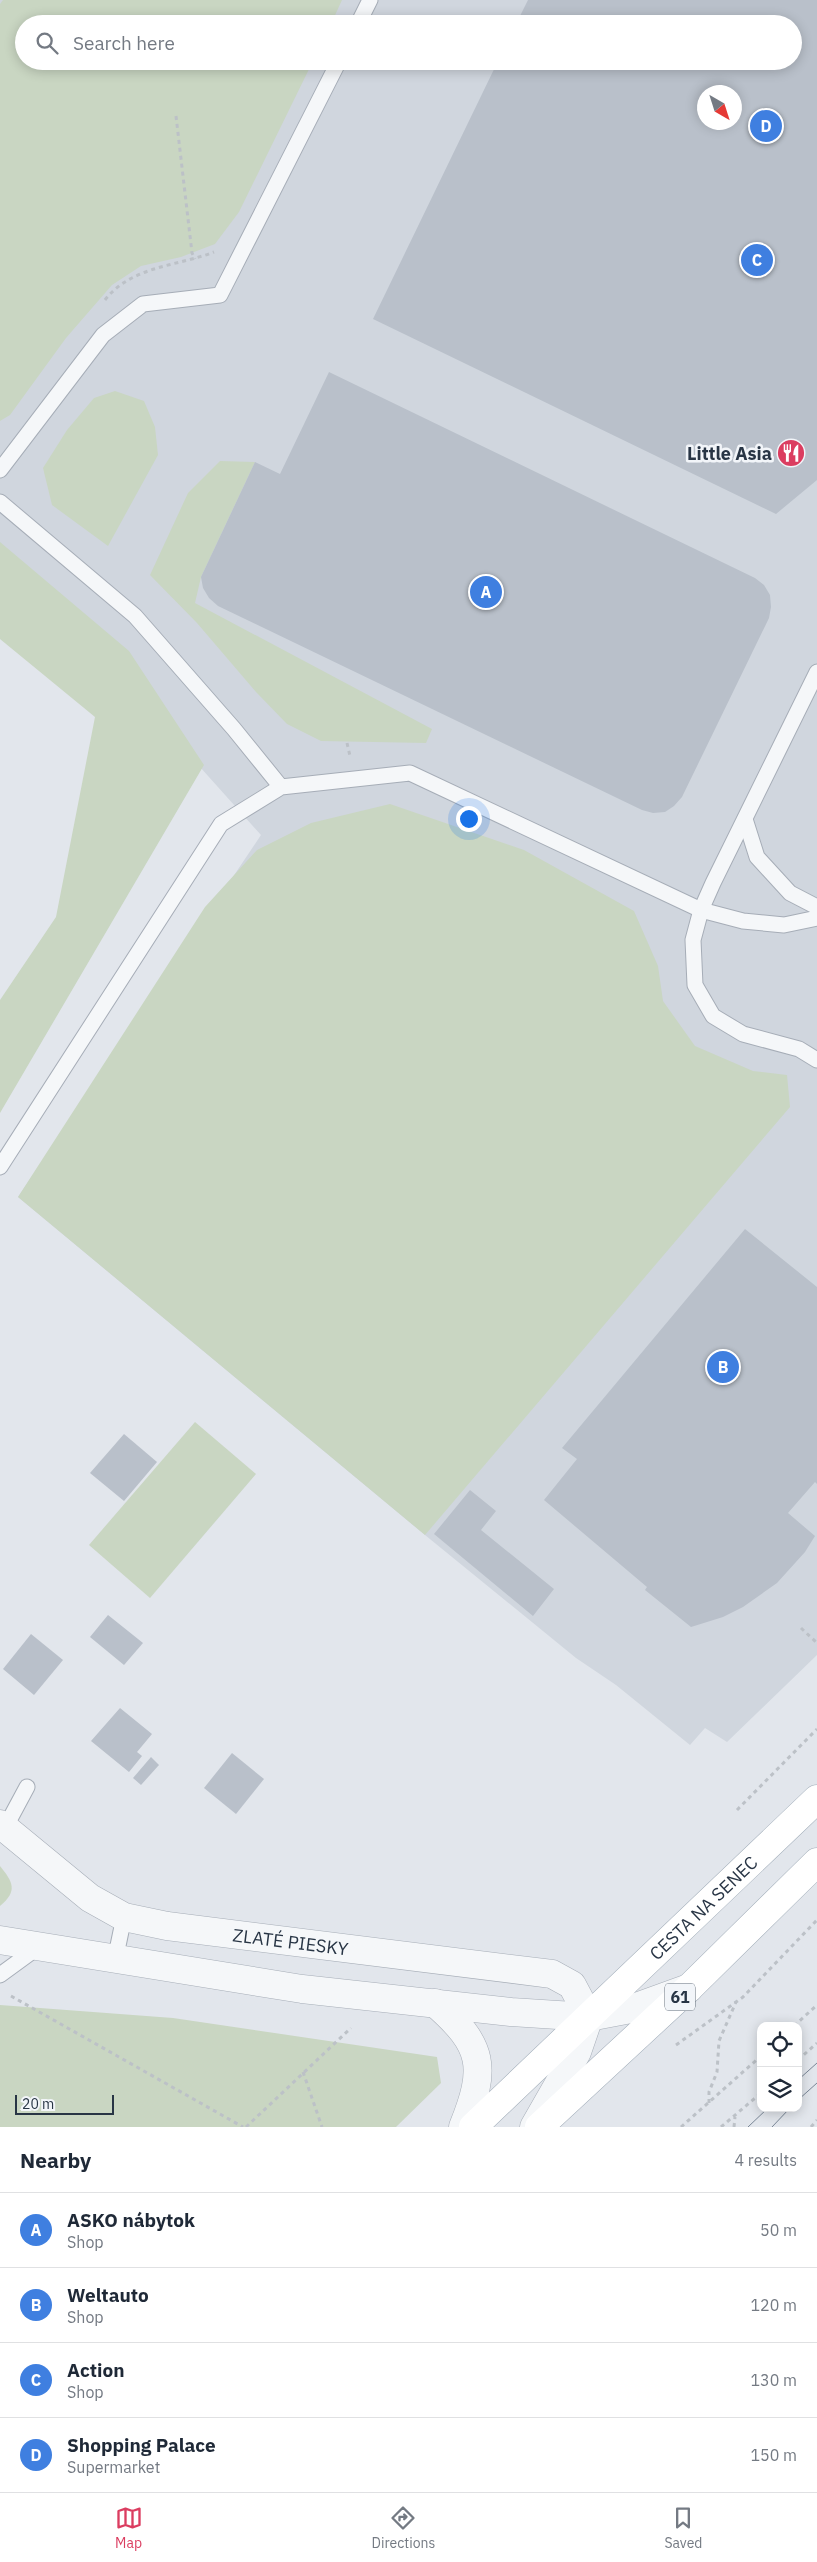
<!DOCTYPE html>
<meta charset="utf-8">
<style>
:root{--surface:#fff;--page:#f2f2f3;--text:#1f2937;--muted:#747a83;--line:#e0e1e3;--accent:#db3d60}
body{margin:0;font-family:"IBM Plex Sans",sans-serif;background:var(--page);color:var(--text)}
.controls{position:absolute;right:15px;bottom:15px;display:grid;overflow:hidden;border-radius:10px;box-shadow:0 2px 12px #0003}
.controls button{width:45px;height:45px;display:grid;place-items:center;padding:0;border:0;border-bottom:1px solid var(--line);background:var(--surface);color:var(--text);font:25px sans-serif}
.compass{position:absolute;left:697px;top:85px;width:45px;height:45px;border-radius:50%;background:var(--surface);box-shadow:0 2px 12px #0003;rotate:141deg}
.scale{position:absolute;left:15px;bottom:12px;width:99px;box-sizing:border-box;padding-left:5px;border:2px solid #283545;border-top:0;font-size:14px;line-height:18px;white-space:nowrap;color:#283545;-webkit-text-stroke:4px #f2f5f9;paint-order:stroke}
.you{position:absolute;left:468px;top:818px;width:18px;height:18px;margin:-12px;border:4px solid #fff;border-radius:50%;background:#1a73e8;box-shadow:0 0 0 8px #1a73e833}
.badge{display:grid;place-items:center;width:32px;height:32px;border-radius:50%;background:var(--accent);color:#fff;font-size:16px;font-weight:700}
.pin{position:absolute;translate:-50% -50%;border:2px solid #fff;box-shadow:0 1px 5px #0006}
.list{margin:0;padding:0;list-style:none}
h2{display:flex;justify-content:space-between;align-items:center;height:65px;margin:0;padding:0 20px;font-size:21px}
h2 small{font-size:16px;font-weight:400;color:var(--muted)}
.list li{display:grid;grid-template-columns:32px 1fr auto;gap:15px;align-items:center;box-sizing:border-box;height:75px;padding:0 20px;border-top:1px solid var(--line)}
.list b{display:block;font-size:19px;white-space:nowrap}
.list p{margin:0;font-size:16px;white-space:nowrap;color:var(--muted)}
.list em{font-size:16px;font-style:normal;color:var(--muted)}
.icon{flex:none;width:28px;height:28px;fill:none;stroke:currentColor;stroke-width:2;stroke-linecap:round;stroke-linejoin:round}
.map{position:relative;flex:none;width:817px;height:2127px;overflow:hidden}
.search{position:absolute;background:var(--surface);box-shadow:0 2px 12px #0003;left:15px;right:15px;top:15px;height:55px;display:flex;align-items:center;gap:12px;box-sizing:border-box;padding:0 18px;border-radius:28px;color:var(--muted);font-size:19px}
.sheet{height:365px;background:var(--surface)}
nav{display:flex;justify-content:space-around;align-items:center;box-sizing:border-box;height:70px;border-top:1px solid var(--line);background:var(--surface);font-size:14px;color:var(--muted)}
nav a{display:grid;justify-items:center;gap:2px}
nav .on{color:var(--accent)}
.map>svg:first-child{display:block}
.built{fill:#d0d6de;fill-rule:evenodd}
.green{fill:#c9d6c2}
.building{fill:#b9c0ca;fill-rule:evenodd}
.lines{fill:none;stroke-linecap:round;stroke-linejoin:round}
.service-casing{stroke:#a6adb7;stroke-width:17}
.minor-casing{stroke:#a6adb7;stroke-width:29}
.primary-casing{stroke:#a0acb8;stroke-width:29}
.path{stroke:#bcc1c7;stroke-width:3;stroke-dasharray:4 4;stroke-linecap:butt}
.service{stroke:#f5f7f9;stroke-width:15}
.minor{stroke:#f5f7f9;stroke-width:28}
.primary{stroke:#fff;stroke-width:28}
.tram{stroke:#7a8797;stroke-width:1}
.labels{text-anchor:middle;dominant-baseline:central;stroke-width:5;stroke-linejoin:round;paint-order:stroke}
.shield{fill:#f2f5f9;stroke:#656f7b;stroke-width:1}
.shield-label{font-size:16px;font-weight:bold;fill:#283545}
.poi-label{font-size:18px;font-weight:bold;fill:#283545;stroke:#f2f5f9;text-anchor:end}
.street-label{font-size:18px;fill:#283545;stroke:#f2f5f9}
</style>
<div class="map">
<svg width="817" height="2127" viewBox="0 0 817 2127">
<rect width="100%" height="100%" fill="#e2e6ec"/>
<path class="built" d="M0,0H817V1655L727,1742L705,1728L690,1745L616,1685L576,1658L425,1535L18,1197L261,835L0,544ZM24,24H793V61H24ZM704,92H734V122H704Z"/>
<g class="green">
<path d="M3,0H342L331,24H24V61H313L239,212L215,244L181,257L141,266L112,285L66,338L10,415L0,421V4Z"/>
<path d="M115,391L144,401L155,427L158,455L108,546L52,505L43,468L67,430L94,398Z"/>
<path d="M220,461L255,462L201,577L195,603L432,729L426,743L321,741L287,724L256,692L197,623L150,575L188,493Z"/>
<path d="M0,542L129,651L204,765L0,1113V1000L56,917L95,717L0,639Z"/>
<path d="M390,804L524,850L634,911L658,966L663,1001L695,1046L753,1071L787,1075L790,1107L425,1535L18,1197L205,907L257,850L311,823Z"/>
<path d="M195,1422L256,1474L150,1598L89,1545Z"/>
<path d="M0,1866C13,1882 18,1891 0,1906Z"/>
<path d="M0,2005L173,2018L437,2057L441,2083L396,2127H0Z"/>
</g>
<g class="building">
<path d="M528,0H817V480L776,514L373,319L498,61H793V24H516ZM704,92H734V122H704Z"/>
<path d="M329,372L755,578L764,585L770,595L771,607L769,618L682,797L674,806L665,812L653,813L642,810L218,606L209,598L203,588L201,577L255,462L280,474Z"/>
<path d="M745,1229L817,1287V1484L815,1482L788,1513L815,1536L805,1552L777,1583L743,1607L723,1617L691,1627L645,1590L647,1587L544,1500L577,1459L562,1448Z"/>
<path d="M124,1434L157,1462L124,1501L90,1473Z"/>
<path d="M470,1490L496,1511L481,1530L554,1589L533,1616L434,1534Z"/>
<path d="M108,1615L143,1643L124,1665L90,1637Z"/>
<path d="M31,1634L63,1660L34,1695L3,1669Z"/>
<path d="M120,1708L152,1734L137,1752L142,1756L129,1772L91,1741Z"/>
<path d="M232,1753L264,1779L236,1814L204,1788Z"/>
<path d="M151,1757L159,1765L141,1785L133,1778Z"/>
</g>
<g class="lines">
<defs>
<g id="service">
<path d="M358,24L370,0"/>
<path d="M0,470L103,335L143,304L220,295L339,61"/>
<path d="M0,502L135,616L234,729L281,787"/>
<path d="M817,672L713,883L701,910L693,940L695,985L713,1016L743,1034L799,1049L817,1060"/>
<path d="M745,819L757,857L790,893L817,907"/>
<path d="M0,1167L221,824L281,787L410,773L701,910L743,921L784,925L817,918"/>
<path d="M5,1828L27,1787"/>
<path d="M115,1960L124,1917"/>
<path d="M0,1975L37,1948"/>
</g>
<g id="minor">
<path id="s1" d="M0,1824L90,1898L124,1917L167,1926L552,1974L572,1985L589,2017"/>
<path d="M0,1940L302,1989L511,2012L589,2017L631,2009L689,1988"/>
<path d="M435,2003C484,2046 487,2067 463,2127"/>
<path d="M534,2127L577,2052L589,2017"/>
</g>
<g id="primary">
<path id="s2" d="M473,2127L817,1799"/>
<path d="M539,2127L689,1988L817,1862"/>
</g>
</defs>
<use href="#service" class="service-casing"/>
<use href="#minor" class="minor-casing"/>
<use href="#primary" class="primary-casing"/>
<g class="path">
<path d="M176,116L192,253L195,259"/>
<path d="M105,300C131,266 178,266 214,252"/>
<path d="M347,743L350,756"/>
<path d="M801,1628L817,1643"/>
<path d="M737,1810L817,1729"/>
<path d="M11,1996L243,2127"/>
<path d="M794,2026L817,2005"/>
<path d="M676,2045L743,1997L817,1920"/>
<path d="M798,2060L817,2043"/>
<path d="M303,2072L322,2127"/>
<path d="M709,2103V2092L717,2072L719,2041L736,2002"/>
<path d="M246,2127L351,2028"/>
<path d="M681,2127L761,2056"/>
<path d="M721,2127L761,2093"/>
<path d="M734,2127L735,2117"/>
<path d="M811,2127L817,2120"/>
</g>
<use href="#service" class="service"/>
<use href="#minor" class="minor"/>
<use href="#primary" class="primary"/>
<g class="tram">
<path d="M798,2080L817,2063"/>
<path d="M798,2100L817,2083"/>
<path d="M748,2127L768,2108"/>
<path d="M772,2127L790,2108"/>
</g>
</g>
<defs>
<symbol id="restaurant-disc" viewBox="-11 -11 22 22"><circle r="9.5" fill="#db3d60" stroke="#f2f5f9"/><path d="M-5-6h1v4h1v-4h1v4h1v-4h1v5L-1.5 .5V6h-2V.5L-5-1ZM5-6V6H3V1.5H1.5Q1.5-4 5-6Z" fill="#fff"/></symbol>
</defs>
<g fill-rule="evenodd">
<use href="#restaurant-disc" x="775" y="437" width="32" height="32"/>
</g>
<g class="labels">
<rect class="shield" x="665" y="1983.5" width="30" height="27" rx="4"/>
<g class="shield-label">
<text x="680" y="1997">61</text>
</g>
<g class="poi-label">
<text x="772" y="453">Little Asia</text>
</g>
<g class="street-label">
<text stroke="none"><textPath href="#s2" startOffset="318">CESTA NA SENEC</textPath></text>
<text stroke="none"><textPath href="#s1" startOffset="324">ZLATÉ PIESKY</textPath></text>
</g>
</g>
</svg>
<div class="controls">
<button><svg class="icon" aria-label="locate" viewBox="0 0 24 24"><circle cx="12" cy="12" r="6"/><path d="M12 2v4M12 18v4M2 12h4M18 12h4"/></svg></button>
<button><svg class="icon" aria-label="layers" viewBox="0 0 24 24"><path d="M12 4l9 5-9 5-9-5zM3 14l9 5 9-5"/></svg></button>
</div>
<svg class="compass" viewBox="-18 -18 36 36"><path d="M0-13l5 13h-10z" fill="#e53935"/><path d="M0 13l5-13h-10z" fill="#747a83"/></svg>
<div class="scale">20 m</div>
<div class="you"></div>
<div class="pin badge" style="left:486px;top:592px;background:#3f7fe0">A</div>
<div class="pin badge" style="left:723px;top:1367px;background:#3f7fe0">B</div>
<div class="pin badge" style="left:757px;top:260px;background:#3f7fe0">C</div>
<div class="pin badge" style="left:766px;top:126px;background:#3f7fe0">D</div>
<div class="search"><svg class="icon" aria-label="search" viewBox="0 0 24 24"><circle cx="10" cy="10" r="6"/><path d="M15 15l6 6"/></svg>Search here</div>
</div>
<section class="sheet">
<h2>Nearby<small>4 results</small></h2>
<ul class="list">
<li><span class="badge" style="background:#3f7fe0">A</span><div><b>ASKO nábytok</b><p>Shop</p></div><em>50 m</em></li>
<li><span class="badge" style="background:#3f7fe0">B</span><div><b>Weltauto</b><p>Shop</p></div><em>120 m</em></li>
<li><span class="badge" style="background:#3f7fe0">C</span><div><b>Action</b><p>Shop</p></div><em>130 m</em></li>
<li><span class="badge" style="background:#3f7fe0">D</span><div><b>Shopping Palace</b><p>Supermarket</p></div><em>150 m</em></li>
</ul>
</section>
<nav>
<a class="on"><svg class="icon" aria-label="map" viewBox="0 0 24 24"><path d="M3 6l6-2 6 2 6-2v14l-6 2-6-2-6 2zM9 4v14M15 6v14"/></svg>Map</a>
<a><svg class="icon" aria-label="directions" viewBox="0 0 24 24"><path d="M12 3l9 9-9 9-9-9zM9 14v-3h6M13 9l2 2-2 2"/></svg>Directions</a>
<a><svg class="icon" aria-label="saved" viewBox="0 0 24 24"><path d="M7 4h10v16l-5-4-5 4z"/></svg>Saved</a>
</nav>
